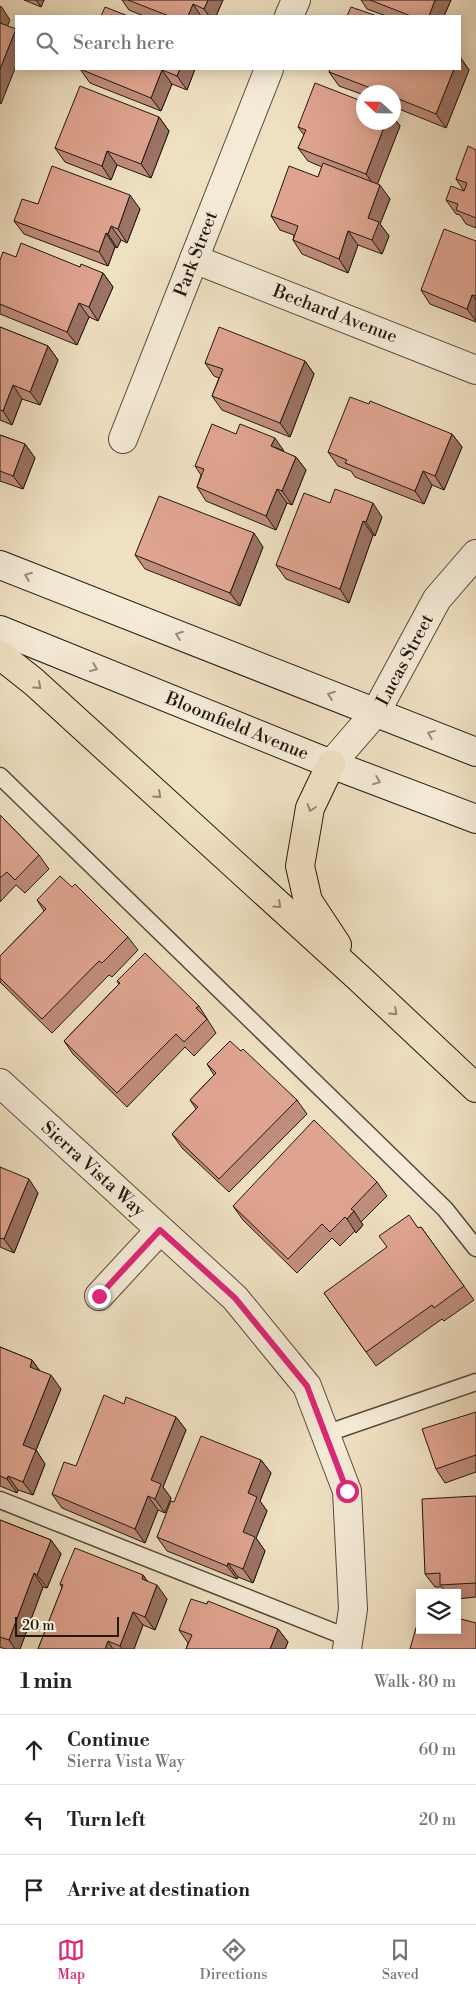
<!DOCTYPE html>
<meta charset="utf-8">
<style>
:root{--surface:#fff;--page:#f6f6f6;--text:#222;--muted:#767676;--line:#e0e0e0;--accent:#db2777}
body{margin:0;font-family:"Libre Bodoni",serif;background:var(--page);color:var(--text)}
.controls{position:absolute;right:15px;bottom:15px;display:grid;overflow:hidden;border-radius:0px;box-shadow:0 2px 12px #0003}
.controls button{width:45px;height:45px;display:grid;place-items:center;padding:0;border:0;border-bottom:1px solid var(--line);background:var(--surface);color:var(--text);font:25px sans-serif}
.compass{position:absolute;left:356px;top:85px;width:45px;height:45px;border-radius:50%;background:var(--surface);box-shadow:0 2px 12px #0003;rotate:292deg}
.scale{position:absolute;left:15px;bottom:12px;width:104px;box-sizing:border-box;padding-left:5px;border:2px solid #221812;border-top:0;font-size:14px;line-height:18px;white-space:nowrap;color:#221812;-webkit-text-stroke:4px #f5ebd7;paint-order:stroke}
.stop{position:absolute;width:15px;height:15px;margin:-11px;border:4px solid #db2777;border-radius:50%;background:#fff}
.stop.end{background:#db2777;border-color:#fff;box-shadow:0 1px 5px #0008}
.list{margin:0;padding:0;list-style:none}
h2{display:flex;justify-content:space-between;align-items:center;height:65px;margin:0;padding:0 20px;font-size:21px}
h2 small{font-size:16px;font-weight:400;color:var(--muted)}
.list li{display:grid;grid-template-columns:32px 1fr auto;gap:15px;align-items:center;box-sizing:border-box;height:70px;padding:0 20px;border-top:1px solid var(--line)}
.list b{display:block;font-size:19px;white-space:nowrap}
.list p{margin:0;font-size:16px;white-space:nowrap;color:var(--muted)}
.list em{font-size:16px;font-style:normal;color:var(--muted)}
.icon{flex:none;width:28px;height:28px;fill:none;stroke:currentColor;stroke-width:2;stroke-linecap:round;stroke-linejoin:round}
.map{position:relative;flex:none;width:476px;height:1649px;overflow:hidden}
.search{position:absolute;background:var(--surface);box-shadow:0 2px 12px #0003;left:15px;right:15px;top:15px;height:55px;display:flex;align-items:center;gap:12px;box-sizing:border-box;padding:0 18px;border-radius:0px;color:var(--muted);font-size:19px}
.sheet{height:275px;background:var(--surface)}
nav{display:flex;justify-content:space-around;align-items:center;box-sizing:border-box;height:70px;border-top:1px solid var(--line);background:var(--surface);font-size:14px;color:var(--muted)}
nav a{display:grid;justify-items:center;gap:2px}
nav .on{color:var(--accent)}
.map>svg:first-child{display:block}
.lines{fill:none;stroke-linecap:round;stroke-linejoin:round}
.lane-casing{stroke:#554a3e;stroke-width:19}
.street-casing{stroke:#554a3e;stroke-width:30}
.secondary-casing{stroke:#221812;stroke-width:30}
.highway-casing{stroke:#221812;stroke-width:30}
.lane{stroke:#f5ebd7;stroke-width:16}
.street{stroke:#f5ebd7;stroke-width:28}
.secondary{stroke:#f5ebd7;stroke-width:28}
.highway{stroke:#efe0c2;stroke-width:28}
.wall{fill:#c08d7c;stroke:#221812}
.shaded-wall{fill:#9c7365;stroke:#221812}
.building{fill:#dfa490;stroke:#221812}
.oneway{stroke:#968c7e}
.oneway2{stroke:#938673}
.route{stroke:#db2777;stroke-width:6}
.labels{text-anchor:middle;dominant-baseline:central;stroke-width:5;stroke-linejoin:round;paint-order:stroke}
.street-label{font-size:18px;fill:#221812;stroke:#f5ebd7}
</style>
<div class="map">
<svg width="476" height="1649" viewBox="0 0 476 1649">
<rect width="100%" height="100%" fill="#efe0c2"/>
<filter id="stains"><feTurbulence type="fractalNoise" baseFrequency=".004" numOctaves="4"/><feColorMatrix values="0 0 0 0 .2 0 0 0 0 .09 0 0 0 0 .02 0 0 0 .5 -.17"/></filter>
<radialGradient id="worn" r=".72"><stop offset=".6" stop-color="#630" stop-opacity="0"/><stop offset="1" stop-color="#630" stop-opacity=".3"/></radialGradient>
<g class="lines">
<defs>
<g id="lane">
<path d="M0,776L445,1209L476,1248"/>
<path d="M325,1434L476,1382"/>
<path d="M0,1500L349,1638"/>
</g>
<g id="street">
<path d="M289,16L296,0"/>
<path d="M194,259L476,370"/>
<path d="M123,439L269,69"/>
<path d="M331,764L376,712L437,599L476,554"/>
<path d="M0,1083L235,1298L307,1386L347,1491L353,1609L347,1649"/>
<path d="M99,1296L160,1230"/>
</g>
<g id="secondary">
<path d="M0,565L476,752"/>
<path d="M0,630L331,764L476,819"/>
</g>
<g id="highway">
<path d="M0,655L34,682L359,978L476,1088"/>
<path d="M331,764L310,808L300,866L308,901L337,945"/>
</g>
</defs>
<use href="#lane" class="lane-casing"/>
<use href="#street" class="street-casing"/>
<use href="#secondary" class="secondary-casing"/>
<use href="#highway" class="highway-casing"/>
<use href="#lane" class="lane"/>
<use href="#street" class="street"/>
<use href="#secondary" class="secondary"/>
<use href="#highway" class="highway"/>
</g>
<g class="wall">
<path d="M24,0H44L41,7Z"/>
<path d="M122,0H223L216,16H144L129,10Z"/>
<path d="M361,0H451L444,16H386L367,9Z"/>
<path d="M460,57L469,70L446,128L394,107V92H364V95L339,86L329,72L460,69Z"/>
<path d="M80,69H195L187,90L172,84L161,111L90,83Z"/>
<path d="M159,117L169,131L151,178L117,165L111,180L65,162L55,148Z"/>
<path d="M394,118L400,126L377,184L390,199L380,224L389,236L382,254L358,245L348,273L302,254L293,240L294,235L280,230L271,216L318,177L322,167L308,161L298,148L304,135L298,127L394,122Z"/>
<path d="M476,150V228L466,224L460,215L456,214L446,200L464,191L456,179Z"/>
<path d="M38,204L140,209L127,243L121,240L117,248L115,247L108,266L24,234L14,221Z"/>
<path d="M476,241V322L430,304L421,290Z"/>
<path d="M16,257L80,267L103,273L113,287L98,321L89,317L77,345L0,314V260Z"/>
<path d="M0,327L48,346L58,360L40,405L22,399L12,425L0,420Z"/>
<path d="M305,361L314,374L290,437L222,410L212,396L219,378L214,376L205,363Z"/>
<path d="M236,434L296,457L306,470L292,505L287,503L276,530L206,501L197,487L201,475L195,466Z"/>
<path d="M452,434L462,447L444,490L432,485L424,504L355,477L351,471L338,466L328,452Z"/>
<path d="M0,435L25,444L35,458L23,489L0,481Z"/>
<path d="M330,503L382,517L375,536L373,535L349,603L286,579L276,565Z"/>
<path d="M263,547L240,606L145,569L135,555Z"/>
<path d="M0,815L39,855L49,869L25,893L16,885L0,902Z"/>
<path d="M72,887L128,937L138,950L112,977L109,975L52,1033L0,982V956L44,911L37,900Z"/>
<path d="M117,981L199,1006L216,1033L194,1056L185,1047L127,1107L73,1054L64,1041L119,984Z"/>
<path d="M241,1051L297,1100L307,1114L229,1192L182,1148L172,1134L196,1109L190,1100L214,1075L207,1064Z"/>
<path d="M0,1167L38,1193L14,1253L0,1247Z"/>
<path d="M377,1182L387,1196L361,1222L363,1225L356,1233L355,1231L340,1246L332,1238L297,1273L243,1220L233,1206Z"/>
<path d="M421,1227L474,1300L444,1321L442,1319L376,1366L324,1293Z"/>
<path d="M0,1347L32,1360L40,1371L61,1389L36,1450L45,1464L33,1495L18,1490L17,1493L0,1486Z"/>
<path d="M124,1404L176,1417L186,1430L163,1487L171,1498L165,1513L158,1510L145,1543L62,1508L52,1494L76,1466Z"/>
<path d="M476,1412V1472L445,1483L436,1469Z"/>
<path d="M261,1460L271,1473L260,1501L267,1511L256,1538L265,1551L253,1583L238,1577L237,1579L167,1551L157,1537L174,1502Z"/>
<path d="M476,1496V1597L457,1599V1593H446L442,1587H435L425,1574Z"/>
<path d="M0,1520L51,1540L61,1554L47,1588L43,1587L20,1649H5L0,1647Z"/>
<path d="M143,1575L148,1582L167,1599L155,1630L143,1625L134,1649H38L62,1588L60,1584Z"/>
<path d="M207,1604L278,1629L288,1642L285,1649H186L188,1643L179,1630Z"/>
</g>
<g class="shaded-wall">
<path d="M36,0H44L41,7Z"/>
<path d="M208,0H223L216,16H209L204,9Z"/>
<path d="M435,0H451L444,16H429Z"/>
<path d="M193,4L201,16H188Z"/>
<path d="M1,6L10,20L4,35L0,29V8Z"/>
<path d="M16,29V66L1,104L0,103V69Z"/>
<path d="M460,57L469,70L446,128L436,114L454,69H460Z"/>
<path d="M180,69H195L187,90L177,76Z"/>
<path d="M162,70L172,84L161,111L151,98Z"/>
<path d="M159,117L169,131L151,178L141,164Z"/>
<path d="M394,118L400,126L376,188L366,174L386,122H394Z"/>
<path d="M107,151L117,165L111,180L102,166Z"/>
<path d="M380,185L390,199L380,224L389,236L382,254L372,240L368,218Z"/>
<path d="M130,195L140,209L127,243L118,229Z"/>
<path d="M111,226L121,240L117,248L108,234Z"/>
<path d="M348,231L358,245L348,273L339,259Z"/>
<path d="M106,233L115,247L108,266L99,252Z"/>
<path d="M103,273L113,287L98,321L89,307Z"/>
<path d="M472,295L476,300V321L467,309Z"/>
<path d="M79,303L89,317L77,345L67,332Z"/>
<path d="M48,346L58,360L40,405L30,392Z"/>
<path d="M305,361L314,374L290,437L280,423Z"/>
<path d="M13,385L22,399L12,425L3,411Z"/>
<path d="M452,434L462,447L444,490L435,476Z"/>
<path d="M275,438L284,451L271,446Z"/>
<path d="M25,444L35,458L23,489L13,476Z"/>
<path d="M296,457L306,470L292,505L282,491Z"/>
<path d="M423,471L432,485L424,504L415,491Z"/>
<path d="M277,489L287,503L276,530L266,516Z"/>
<path d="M373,503L382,517L375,536L366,522Z"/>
<path d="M363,521L373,535L349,603L340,589Z"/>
<path d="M254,533L263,547L240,606L230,593Z"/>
<path d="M29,1179L38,1193L14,1253L4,1239Z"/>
<path d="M354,1211L363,1225L356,1233L347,1219Z"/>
<path d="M32,1360L42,1374L30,1367Z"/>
<path d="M51,1375L61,1389L36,1450L45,1464L33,1495L23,1482V1445Z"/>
<path d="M176,1417L186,1430L163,1487L171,1498L165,1513L155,1499L151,1480Z"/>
<path d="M261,1460L271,1473L260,1501L267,1511L256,1538L265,1551L253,1583L243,1569V1532L248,1493Z"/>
<path d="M8,1476L18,1490L17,1493L7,1479Z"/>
<path d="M148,1496L158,1510L145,1543L135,1529Z"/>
<path d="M51,1540L61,1554L47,1588L37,1575Z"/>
<path d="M228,1563L238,1577L237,1579L227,1566Z"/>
<path d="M34,1573L43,1587L20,1649H15L9,1640Z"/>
<path d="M143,1575L153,1589L142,1579Z"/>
<path d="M157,1585L167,1599L155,1630L145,1617Z"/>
<path d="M133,1612L143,1625L134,1649H122L120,1646Z"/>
<path d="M278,1629L288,1642L285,1649H270Z"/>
<path d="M108,1641L113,1649H105Z"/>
</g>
<g class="building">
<path d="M128,0H208L204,9L193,4L188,16H169Z"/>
<path d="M370,0H435L429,16H411Z"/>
<path d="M105,7L128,16H101Z"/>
<path d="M351,7L377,16H347Z"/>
<path d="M0,23L16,29L0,69Z"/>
<path d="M80,69H180L177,76L162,70L151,98Z"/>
<path d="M330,69H454L436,114L394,97V92H381L329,72Z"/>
<path d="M315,83L364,102V122H386L366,174L298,148L306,130L298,127Z"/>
<path d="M80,86L159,117L141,164L107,151L102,166L55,148Z"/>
<path d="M468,146L476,150V218L456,210L458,204L446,200L451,186L464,191L467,183L456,179Z"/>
<path d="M323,163L380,185L368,218L379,222L372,240L348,231L339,259L293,240L298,226L271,216L289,166L318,177Z"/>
<path d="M52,166L130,195L118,229L111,226L108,234L106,233L99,252L14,221L22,199L38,204Z"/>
<path d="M444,229L476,241V296L472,295L467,309L421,290Z"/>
<path d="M21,243L80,267L81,264L103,273L89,307L79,303L67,332L0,304V260L3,252L16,257Z"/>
<path d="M0,327L48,346L30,392L13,385L3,411L0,410Z"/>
<path d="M219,327L305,361L280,423L212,396L223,369L205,363Z"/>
<path d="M350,397L369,404L370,401L452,434L435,476L423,471L415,491L345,463L347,460L328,452Z"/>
<path d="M212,424L236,434L240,424L275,438L271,446L296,457L282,491L277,489L266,516L197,487L204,469L195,466Z"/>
<path d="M0,435L25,444L13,476L0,471Z"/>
<path d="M335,489L373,503L366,522L363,521L340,589L276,565L304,493L330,503Z"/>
<path d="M159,496L254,533L230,593L135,555Z"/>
<path d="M0,815L39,855L15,880L7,872L0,878Z"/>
<path d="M60,876L72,887L75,884L128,937L102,963L99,961L42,1019L0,978V956L46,909L37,900Z"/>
<path d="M145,953L199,1006L196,1008L207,1019L184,1042L176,1034L117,1093L64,1041L120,983L117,981Z"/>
<path d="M230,1041L241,1051L243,1049L297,1100L219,1179L172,1134L198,1107L190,1100L216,1073L207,1064Z"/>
<path d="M314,1120L377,1182L351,1209L354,1211L347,1219L345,1217L330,1232L322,1224L288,1259L233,1206Z"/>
<path d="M0,1167L29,1179L4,1239L0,1238Z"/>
<path d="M409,1215L418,1228L421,1227L464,1286L434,1308L432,1305L366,1352L324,1293L387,1247L379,1236Z"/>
<path d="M0,1347L32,1360L30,1367L51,1375L23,1445L36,1450L23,1482L8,1476L7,1479L0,1476Z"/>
<path d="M104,1395L124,1404L126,1397L176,1417L151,1480L161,1484L155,1499L148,1496L135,1529L52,1494L64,1462L76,1466Z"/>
<path d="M476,1412V1455L436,1469L422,1429Z"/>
<path d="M201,1436L261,1460L248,1493L257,1497L243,1532L255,1537L243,1569L228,1563L227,1566L157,1537L171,1501L174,1502Z"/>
<path d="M476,1496V1583L440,1585V1573L425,1574L422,1499Z"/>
<path d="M0,1520L51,1540L37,1575L34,1573L9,1640L0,1637Z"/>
<path d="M75,1548L143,1575L142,1579L157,1585L145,1617L133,1612L120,1646L108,1641L105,1649H38L63,1585L60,1584Z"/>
<path d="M191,1599L207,1604L208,1601L278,1629L270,1649H186L192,1635L179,1630Z"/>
<path d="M420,1614V1630H457V1618L476,1623V1649H410Z"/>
</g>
<defs><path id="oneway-chevron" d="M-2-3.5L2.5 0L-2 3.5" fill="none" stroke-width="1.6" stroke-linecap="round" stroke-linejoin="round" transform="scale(1.25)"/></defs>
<g class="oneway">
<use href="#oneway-chevron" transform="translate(28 576) rotate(-159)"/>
<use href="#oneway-chevron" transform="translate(179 635) rotate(-159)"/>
<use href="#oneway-chevron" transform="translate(94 668) rotate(22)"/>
<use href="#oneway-chevron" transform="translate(331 695) rotate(-159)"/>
<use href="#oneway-chevron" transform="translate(431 734) rotate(-158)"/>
<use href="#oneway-chevron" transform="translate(377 781) rotate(21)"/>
</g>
<g class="oneway2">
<use href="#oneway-chevron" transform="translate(38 686) rotate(42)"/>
<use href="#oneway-chevron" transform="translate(158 795) rotate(42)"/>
<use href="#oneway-chevron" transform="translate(311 808) rotate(108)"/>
<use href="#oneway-chevron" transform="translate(278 905) rotate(42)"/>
<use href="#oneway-chevron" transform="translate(394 1012) rotate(43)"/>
</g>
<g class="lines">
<path class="route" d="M99,1296L160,1230L235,1298L307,1386L347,1491"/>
</g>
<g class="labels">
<g class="street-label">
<text transform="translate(196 254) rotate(-69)">Park Street</text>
<text transform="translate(335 314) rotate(21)">Bechard Avenue</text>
<text transform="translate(405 660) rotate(-62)">Lucas Street</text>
<text transform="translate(237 726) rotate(22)">Bloomfield Avenue</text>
<text transform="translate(93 1169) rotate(42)">Sierra Vista Way</text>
</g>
</g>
<rect width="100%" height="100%" filter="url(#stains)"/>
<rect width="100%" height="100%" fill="url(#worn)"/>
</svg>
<div class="controls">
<button><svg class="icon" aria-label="layers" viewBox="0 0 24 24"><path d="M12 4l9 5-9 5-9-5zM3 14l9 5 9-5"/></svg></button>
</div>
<svg class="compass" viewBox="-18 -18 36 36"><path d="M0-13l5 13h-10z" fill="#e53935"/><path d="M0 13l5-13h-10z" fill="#767676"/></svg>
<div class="scale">20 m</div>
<div class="stop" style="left:347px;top:1491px"></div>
<div class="stop end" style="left:99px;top:1296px"></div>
<div class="search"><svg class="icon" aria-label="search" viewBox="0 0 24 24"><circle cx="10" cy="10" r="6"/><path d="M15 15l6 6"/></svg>Search here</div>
</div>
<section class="sheet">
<h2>1 min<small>Walk · 80 m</small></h2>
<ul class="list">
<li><svg class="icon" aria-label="ahead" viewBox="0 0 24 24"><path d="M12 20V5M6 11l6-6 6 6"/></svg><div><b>Continue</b><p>Sierra Vista Way</p></div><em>60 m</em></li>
<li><svg class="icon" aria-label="left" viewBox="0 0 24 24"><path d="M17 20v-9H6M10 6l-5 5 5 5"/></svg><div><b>Turn left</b></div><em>20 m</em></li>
<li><svg class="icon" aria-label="arrive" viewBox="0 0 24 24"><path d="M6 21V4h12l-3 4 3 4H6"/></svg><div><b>Arrive at destination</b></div></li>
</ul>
</section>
<nav>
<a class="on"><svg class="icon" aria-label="map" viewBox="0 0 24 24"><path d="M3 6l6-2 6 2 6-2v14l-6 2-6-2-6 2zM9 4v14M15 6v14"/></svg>Map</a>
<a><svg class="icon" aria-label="directions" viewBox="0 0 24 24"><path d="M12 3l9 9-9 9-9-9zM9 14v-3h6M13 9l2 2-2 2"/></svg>Directions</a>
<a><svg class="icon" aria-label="saved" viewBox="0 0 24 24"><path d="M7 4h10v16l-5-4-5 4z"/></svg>Saved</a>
</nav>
